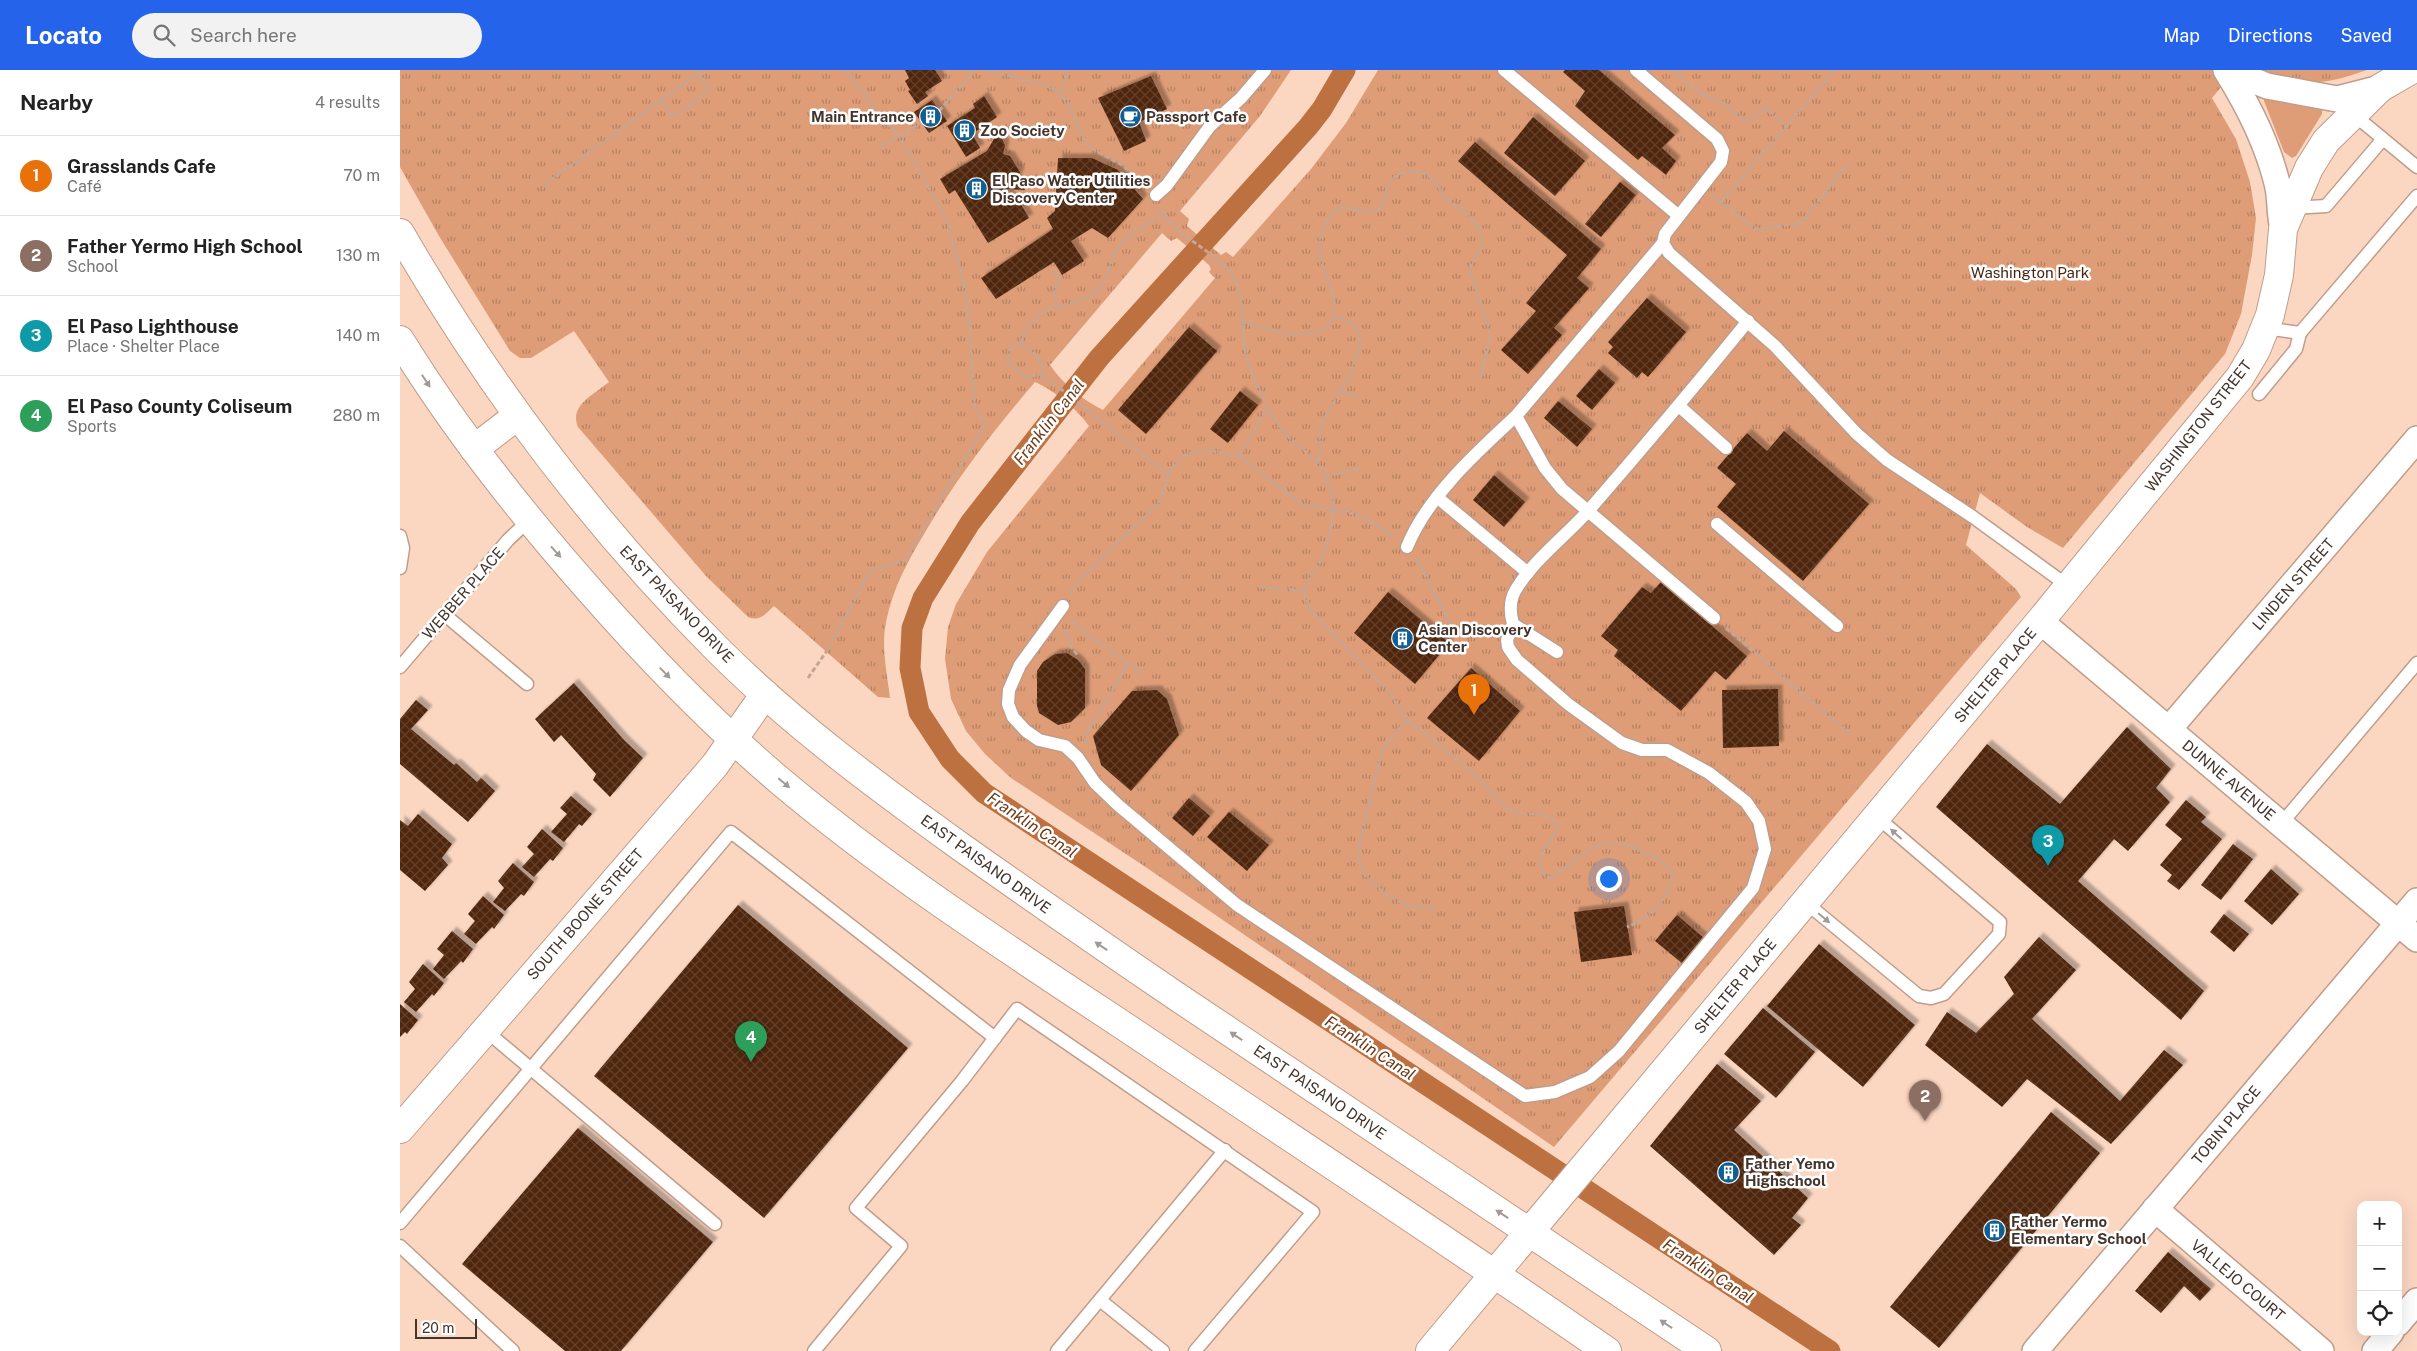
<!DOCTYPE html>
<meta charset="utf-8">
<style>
:root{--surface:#fff;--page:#f2f2f2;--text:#222;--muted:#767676;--line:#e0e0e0;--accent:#2563eb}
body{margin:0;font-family:"Public Sans",sans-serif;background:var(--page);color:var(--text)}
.controls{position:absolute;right:15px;bottom:15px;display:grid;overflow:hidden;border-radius:10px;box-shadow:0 5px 20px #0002}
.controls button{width:45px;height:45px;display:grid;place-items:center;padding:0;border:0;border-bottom:1px solid var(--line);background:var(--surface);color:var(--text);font:25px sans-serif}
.scale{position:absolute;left:15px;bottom:12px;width:62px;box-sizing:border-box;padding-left:5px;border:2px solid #43342c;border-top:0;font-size:14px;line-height:18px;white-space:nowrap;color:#43342c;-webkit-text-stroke:4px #fff;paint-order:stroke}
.you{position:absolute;left:1208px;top:808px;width:18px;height:18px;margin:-12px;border:4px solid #fff;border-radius:50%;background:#1a73e8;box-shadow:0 0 0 8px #1a73e833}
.badge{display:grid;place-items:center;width:32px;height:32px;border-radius:50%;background:var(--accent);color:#fff;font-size:16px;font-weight:700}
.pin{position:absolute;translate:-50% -41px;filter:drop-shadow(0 1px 2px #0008)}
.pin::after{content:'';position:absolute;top:26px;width:18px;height:15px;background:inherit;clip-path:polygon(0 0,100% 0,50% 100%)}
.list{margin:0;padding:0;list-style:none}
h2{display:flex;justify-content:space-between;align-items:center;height:65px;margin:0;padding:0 20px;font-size:21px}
h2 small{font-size:16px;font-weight:400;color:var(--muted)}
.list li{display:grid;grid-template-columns:32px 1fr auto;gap:15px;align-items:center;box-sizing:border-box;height:80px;padding:0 20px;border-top:1px solid var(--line)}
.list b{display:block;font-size:19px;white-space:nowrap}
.list p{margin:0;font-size:16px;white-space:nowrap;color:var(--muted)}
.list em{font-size:16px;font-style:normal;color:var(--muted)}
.icon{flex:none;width:28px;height:28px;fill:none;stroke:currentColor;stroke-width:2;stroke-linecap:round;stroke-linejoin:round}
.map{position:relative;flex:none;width:2017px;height:1281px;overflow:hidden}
header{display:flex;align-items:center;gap:30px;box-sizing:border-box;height:70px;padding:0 25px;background:var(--accent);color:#fff}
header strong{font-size:24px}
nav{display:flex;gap:28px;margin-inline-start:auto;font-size:18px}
.search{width:350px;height:45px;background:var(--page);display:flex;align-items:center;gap:12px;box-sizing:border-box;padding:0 18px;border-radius:28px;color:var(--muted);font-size:19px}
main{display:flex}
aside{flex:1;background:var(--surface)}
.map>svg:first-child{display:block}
.grass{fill:#de9d77}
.park{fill:url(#park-tufts);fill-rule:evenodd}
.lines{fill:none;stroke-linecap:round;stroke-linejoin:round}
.canal{stroke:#bd7141;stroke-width:21}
.building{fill:url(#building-cross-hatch);filter:url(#shadow)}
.lane-casing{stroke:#c09d8a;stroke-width:15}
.street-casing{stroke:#c09d8a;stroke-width:28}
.secondary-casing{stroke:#c09d8a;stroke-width:30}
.primary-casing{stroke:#c09d8a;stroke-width:30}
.path{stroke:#c4a695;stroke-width:3;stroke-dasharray:5 2.5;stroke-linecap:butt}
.lane{stroke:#fff;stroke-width:12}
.street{stroke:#fff;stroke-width:25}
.secondary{stroke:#fff;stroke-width:28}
.primary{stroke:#fff;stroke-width:28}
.oneway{fill:#a19a96}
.labels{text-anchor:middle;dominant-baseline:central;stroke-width:5;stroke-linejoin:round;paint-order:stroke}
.poi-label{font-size:15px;font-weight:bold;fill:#43342c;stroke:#fff;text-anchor:start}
.park-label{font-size:15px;fill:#472713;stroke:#fff}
.street-label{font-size:15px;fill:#43342c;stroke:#fff}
.water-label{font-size:16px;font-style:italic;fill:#6d3917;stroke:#fff}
</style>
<header>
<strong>Locato</strong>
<div class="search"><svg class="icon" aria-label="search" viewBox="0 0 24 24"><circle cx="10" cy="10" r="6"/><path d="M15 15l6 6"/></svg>Search here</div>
<nav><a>Map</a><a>Directions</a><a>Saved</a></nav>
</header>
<main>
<aside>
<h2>Nearby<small>4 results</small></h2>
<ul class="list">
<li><span class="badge" style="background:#e8710a">1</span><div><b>Grasslands Cafe</b><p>Café</p></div><em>70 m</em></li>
<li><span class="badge" style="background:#8d6e63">2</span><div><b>Father Yermo High School</b><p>School</p></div><em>130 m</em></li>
<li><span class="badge" style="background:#0f9aa8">3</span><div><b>El Paso Lighthouse</b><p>Place · Shelter Place</p></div><em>140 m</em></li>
<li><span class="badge" style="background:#2e9e5b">4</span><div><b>El Paso County Coliseum</b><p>Sports</p></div><em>280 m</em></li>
</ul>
</aside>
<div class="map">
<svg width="2017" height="1281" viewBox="0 0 2017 1281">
<defs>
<pattern id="park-tufts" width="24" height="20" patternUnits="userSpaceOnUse" patternTransform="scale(1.25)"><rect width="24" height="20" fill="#de9d77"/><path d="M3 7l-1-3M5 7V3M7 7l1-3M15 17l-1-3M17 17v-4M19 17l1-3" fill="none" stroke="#b68162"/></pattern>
<pattern id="building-cross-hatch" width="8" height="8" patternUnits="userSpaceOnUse" patternTransform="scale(1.25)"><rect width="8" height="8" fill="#50280e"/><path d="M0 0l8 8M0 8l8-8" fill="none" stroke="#623f29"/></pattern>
<filter id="shadow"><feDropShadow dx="4.5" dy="-4.5" stdDeviation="1" flood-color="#0004"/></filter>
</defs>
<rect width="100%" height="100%" fill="#fbd7c2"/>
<path class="grass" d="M1864,24L1917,36L1922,39V44L1896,86L1892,88L1884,82L1864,31Z"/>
<g class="park">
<path d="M0,0H891L860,46L780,141L789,149L787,156L821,185L826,182L833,187L911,99L946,53L978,0H1835L1812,28L1836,69L1850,112L1856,148L1852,185L1841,244L1825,284L1663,478L1627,457L1580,423L1566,475L1616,519L1621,527L1154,1077L747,798L611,708L585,684L566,661L551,629L545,589L548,557L556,534L587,482L689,356C677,339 655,321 635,312C595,359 558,406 527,459C509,489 493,517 486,552C481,577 487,603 490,628L478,627L374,536C365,544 361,552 348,547L306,506L178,357C169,336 193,325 209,312L174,261L131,288H120L110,281L39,166L0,97ZM762,163L771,171L777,168L809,195L811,199L809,202L815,208L703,340C683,330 663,314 650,295Z"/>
<path d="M1858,0H1967C1922,16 1903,17 1858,0Z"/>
</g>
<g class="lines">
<path class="canal" d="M945,0L922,39L908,57L699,288L570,453L523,528L512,558L510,598L519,642L550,689L584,723L1430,1281"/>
</g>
<g class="building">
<path d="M505,0H535L542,11L525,22L528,26L517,34L508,21L510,20L505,11L509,8Z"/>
<path d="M1165,0H1199L1275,65L1262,78L1276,91L1266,105L1242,86L1238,90L1175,36L1185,21L1163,2Z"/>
<path d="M751,6L767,39L739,52L746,71L724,81L698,28Z"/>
<path d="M584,26L597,47L572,64L580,78L566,87L547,56L575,38L573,34Z"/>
<path d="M532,30L547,51L529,63L514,42Z"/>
<path d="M1133,47L1185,91L1155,126L1104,83Z"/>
<path d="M595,67L602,69L605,75L603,84L610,86L620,102L617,108L625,120L606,119L616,134L619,131L629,148L588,173L555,120L549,124L540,109L587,81Z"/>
<path d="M1075,72L1201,179L1177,208L1189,218L1154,258L1162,265L1128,304L1101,280L1136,241L1126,233L1167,185L1058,91Z"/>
<path d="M658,88H692L718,100L743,129L708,168L692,158L671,171L684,191L662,205L654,192L596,229L581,208L653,159L647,148L655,141Z"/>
<path d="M1220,112L1236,125L1201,167L1185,154Z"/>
<path d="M1247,228L1286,262L1248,307L1242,302L1237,308L1208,283L1213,277L1208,272Z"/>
<path d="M789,257L817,281L746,364L718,340Z"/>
<path d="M1199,299L1215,313L1192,340L1176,326Z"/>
<path d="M840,321L858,335L828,373L810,359Z"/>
<path d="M1158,331L1192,359L1177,377L1144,348Z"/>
<path d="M1384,361L1469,434L1403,511L1317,437L1336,414L1317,398L1347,363L1367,381Z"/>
<path d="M1094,405L1125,432L1104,457L1073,430Z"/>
<path d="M1261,512L1347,586L1326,610L1315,601L1281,641L1214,586L1218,580L1201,566L1242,517L1251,523Z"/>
<path d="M988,522L1049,573L1015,614L954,563Z"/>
<path d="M667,583L678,590L685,599V638L671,652L658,655L639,643L637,636V601L643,592L655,584Z"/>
<path d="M1071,598L1120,641L1079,691L1027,648Z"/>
<path d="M174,613L224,670L243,688L210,727L193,710L196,704L161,665L154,672L135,649Z"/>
<path d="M1378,619L1379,676L1323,678L1322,620Z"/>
<path d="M757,620L767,629L779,665L731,721L701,695L693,666L732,621Z"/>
<path d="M16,630L28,640L11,659L54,695L56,693L77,712L81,708L95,721L68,752L0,694V649Z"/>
<path d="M1727,657L1771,699L1756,718L1770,732L1728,781L1714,769L1678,811L1804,921L1781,950L1536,737L1587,674L1660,734Z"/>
<path d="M171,726L192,744L182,756L179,754L164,772L151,762L167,744L160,738Z"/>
<path d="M789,728L810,746L793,766L772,748Z"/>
<path d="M1786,730L1806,747L1801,752L1822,769L1779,820L1767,811L1772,805L1760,795L1782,769L1765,755Z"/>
<path d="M829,742L869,775L847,801L807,767Z"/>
<path d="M18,744L52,774L42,788L48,795L25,821L0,800V750L8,756Z"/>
<path d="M142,759L163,778L153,791L150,789L134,807L122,797L134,784L127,777Z"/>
<path d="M1833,774L1853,789L1821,830L1801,815Z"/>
<path d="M113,793L134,812L124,826L121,824L105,841L93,832L104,818L98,811Z"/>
<path d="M1871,799L1899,824L1872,855L1844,831Z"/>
<path d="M83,826L104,845L94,859L92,857L76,874L64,864L75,851L68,844Z"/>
<path d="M338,835L508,978L364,1148L194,1006Z"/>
<path d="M1224,836L1232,885L1181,892L1174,842Z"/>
<path d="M1824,844L1849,864L1834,882L1810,862Z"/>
<path d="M1277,845L1305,869L1283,894L1255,871Z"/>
<path d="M52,861L73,879L63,893L61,891L44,909L33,899L44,885L37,879Z"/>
<path d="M1639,867L1676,900L1632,949L1720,1031L1764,980L1783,995L1711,1074L1627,1009L1602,1037L1525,975L1547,942L1576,963L1614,924L1604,907Z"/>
<path d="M1419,874L1515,955L1463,1017L1367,936Z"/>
<path d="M23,894L44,913L34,926L32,924L16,942L4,932L15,919L9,912Z"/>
<path d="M0,934L18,950L7,964L5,962L0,967Z"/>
<path d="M1363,938L1415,982L1376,1028L1324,984Z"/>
<path d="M1317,994L1361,1031L1334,1060L1408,1128L1392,1148L1401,1155L1374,1185L1250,1076Z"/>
<path d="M1651,1042L1700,1083L1539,1278L1490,1237Z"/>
<path d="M178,1058L313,1172L221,1281H165L62,1194Z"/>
<path d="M1768,1182L1811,1219L1800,1231L1784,1216L1761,1243L1735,1221Z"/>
</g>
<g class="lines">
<defs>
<g id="lane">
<path d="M1104,0L1279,146"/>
<path d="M1236,0L1317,69L1323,81L1321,92L1265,164L1263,173L1269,183L1375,276L1456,363L1487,390L1573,447L1668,516"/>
<path d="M1953,44L2017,97"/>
<path d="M756,125L767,115L810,56L841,28L865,0"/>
<path d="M1892,138L1926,136L1983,69"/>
<path d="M1865,258L1900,263L2017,126"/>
<path d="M1859,324L1896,279L1900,263"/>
<path d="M1279,336L1326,378"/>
<path d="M1116,346L1145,398L1162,419L1314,548"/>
<path d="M1037,427L1128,503"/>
<path d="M1317,454L1437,556"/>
<path d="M0,466L3,478L0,498"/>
<path d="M1007,477C1027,427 1077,382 1116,346L1263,173"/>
<path d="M663,536L620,595L609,620L608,634L613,647L626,661L639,670L665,676L678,688L695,713L718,735L837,835L1125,1026L1155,1022L1190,1007L1219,981L1353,818L1365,779L1359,751L1346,732L1309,703L1267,680H1242L1222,673L1168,634L1117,590L1108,577L1107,570L1113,554"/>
<path d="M45,545L127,614"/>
<path d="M1157,582L1113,554C1110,543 1109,532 1115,521C1133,490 1165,467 1189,440C1243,378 1296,315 1348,251"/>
<path d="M0,597L108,470L128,451"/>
<path d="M1881,754L2017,593"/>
<path d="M1405,832L1519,926L1531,928L1544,924L1599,864L1600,852L1477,747"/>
<path d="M85,960L315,1154"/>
<path d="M0,1153L331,762L595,968"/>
<path d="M0,1176L113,1281"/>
<path d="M700,1230L763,1281"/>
<path d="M414,1281L501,1176L456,1138L562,1011L617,939L913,1142L795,1281"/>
<path d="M657,1281L825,1080"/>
</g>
<g id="street">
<path d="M1826,0C1848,35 1867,72 1877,113C1881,128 1879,144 1883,159"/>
<path d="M1827,0L1867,16L1937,29L1980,18"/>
<path d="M1640,551L2017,869"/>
<path d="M1769,659L2017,369"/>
<path d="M1755,1139L1921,1281"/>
<path d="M1998,1253L2017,1231"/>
<path d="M1635,1281L2017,831"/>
<path d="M1975,1281L1991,1262"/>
</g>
<g id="secondary">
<path d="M0,1059L315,695L365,624"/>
<path d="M1030,1281L1640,551L1840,307L1856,280L1870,245L1879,205L1883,159L1909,98L1926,71L1980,18L2011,0"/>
</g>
<g id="primary">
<path d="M0,163C88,315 192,454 317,579C391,653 475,715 561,777C632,827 704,877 776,926C953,1044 1130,1163 1307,1281"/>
<path d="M0,270C56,361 122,444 193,524C251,590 312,653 379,710C488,802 612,882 730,960C889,1067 1050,1172 1207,1281"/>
<path d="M74,379L117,346"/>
</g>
</defs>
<use href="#lane" class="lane-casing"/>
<use href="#street" class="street-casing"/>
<use href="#secondary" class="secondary-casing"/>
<use href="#primary" class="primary-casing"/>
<g class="path">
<path d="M586,0L645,15L661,23L668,33L684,69L691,78L722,95L745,114"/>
<path d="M1272,0L1300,23L1321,31L1346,51L1354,48L1365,37L1387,56"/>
<path d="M661,23L668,0"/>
<path d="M261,31L273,47L310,20L299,3"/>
<path d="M539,41L575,0"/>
<path d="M480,78L521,53"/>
<path d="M144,115L303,0"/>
<path d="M1313,126L1356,159L1402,153L1447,94"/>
<path d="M1321,132L1435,0"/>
<path d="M761,139C774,166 816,181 833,206C847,226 839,273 850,298C859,321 872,349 889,367C907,385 917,386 928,412C939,439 930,471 918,496C914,504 904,513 905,522C905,531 912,539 916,546L989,622L1007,650L985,676L979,692L960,772L959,790L966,807L985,824L1010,837L1036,838"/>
<path d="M655,201L660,208L654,222L657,236"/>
<path d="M841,252C869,258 928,282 935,238C931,205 906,181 929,148C932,143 937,138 944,138C955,138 971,146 980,138C991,128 978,116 1000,104C1012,98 1030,102 1037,114C1040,118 1041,123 1044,127C1057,140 1076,143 1080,164C1085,188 1070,185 1070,201L1088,254L1090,267L1080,310"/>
<path d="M621,273C635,228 664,244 695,222C710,210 709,189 720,175C731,161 749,154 763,143"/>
<path d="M621,273C632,280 643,289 642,304L626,307L609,294V282L615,275Z"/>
<path d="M642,304L769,405"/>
<path d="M941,322L958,327"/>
<path d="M839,386L901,434L956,444L967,449L995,468"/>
<path d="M918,391C923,379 918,369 921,357C929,331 995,257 934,247"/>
<path d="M925,406C935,403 955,402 961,397"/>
<path d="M1017,489L1053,560"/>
<path d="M860,517L904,521"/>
<path d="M670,524L685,504L756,437C763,426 764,416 769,405C785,371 810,381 839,386L869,337"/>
<path d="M671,552L743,604"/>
<path d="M1326,558L1451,665"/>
<path d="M666,560L670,575L678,586"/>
<path d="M408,608L426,582L471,500L505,490L585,354L575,337L567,229L549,154L499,65L477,43L447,0"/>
<path d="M1007,650C1032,669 1056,688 1079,709C1090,719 1099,734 1112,741C1131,749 1143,736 1158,755C1153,773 1130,788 1146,807L1153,808C1189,778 1201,761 1248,784C1259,789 1269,795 1273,806C1268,829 1249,848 1227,857"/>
<path d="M686,673L685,665L697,647L728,593"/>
</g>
<use href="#lane" class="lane"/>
<use href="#street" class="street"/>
<use href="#secondary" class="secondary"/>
<use href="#primary" class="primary"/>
</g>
<defs><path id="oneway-solid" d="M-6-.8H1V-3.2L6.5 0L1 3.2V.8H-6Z" transform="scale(1.25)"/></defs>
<g class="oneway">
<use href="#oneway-solid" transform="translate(26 311) rotate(57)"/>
<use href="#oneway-solid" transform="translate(156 482) rotate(48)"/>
<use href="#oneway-solid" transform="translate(265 603) rotate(46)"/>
<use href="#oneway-solid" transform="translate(384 713) rotate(40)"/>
<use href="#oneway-solid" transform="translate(1496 764) rotate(-138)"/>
<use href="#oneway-solid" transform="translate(1424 848) rotate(40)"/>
<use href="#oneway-solid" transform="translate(701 876) rotate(-146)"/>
<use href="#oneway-solid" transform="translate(836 966) rotate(-146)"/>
<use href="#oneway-solid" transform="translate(1102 1144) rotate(-146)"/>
<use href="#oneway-solid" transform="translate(1266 1254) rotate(-146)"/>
</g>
<defs>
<symbol id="building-disc" viewBox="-11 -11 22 22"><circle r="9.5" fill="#115f92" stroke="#fff"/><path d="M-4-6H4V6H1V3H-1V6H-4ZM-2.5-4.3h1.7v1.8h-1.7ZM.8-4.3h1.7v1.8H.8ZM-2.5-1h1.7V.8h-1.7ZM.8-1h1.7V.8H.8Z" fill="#fff"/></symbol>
<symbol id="cafe-disc" viewBox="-11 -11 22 22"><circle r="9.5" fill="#115f92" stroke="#fff"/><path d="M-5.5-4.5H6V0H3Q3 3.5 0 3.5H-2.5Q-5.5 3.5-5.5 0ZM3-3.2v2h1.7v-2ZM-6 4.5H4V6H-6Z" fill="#fff"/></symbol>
</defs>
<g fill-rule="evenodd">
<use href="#building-disc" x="518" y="34" width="25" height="25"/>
<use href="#cafe-disc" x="718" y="34" width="25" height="25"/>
<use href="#building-disc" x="552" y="48" width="25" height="25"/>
<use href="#building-disc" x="564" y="106" width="25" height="25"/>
<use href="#building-disc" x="990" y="556" width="25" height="25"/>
<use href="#building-disc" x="1316" y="1090" width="25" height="25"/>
<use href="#building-disc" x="1582" y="1148" width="25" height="25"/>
</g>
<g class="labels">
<g class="poi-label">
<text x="514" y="46" text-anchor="end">Main Entrance</text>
<text x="746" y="46">Passport Cafe</text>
<text x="580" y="60">Zoo Society</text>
<text x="592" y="110">El Paso Water Utilities<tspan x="592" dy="17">Discovery Center</tspan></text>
<text x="1018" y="559">Asian Discovery<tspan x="1018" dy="17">Center</tspan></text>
<text x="1345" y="1093">Father Yemo<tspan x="1345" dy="17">Highschool</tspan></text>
<text x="1611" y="1151">Father Yermo<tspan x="1611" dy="17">Elementary School</tspan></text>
</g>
<g class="park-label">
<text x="1630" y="202">Washington Park</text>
</g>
<g class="street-label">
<text transform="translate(1798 356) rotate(-52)">WASHINGTON STREET</text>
<text transform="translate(1893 514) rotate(-49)">LINDEN STREET</text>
<text transform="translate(63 523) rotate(-49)">WEBBER PLACE</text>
<text transform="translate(277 534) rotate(46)">EAST PAISANO DRIVE</text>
<text transform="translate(1595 605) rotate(-50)">SHELTER PLACE</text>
<text transform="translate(1829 710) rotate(40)">DUNNE AVENUE</text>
<text transform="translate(586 794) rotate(36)">EAST PAISANO DRIVE</text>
<text transform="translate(185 844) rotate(-49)">SOUTH BOONE STREET</text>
<text transform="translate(1335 916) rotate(-50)">SHELTER PLACE</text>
<text transform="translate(920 1022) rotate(34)">EAST PAISANO DRIVE</text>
<text transform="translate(1826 1055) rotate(-50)">TOBIN PLACE</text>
<text transform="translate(1838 1210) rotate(40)">VALLEJO COURT</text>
</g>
<g class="water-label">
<text transform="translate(649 352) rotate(-52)">Franklin Canal</text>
<text transform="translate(632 755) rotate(34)">Franklin Canal</text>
<text transform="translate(970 978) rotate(33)">Franklin Canal</text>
<text transform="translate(1308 1201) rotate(33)">Franklin Canal</text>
</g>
</g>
</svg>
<div class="controls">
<button>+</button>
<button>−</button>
<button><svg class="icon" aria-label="locate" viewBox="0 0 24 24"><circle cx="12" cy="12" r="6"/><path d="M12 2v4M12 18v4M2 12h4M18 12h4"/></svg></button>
</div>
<div class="scale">20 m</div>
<div class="you"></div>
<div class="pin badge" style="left:1074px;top:645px;background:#e8710a">1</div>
<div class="pin badge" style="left:1525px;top:1051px;background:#8d6e63">2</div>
<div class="pin badge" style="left:1648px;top:796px;background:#0f9aa8">3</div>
<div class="pin badge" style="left:351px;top:992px;background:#2e9e5b">4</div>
</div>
</main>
